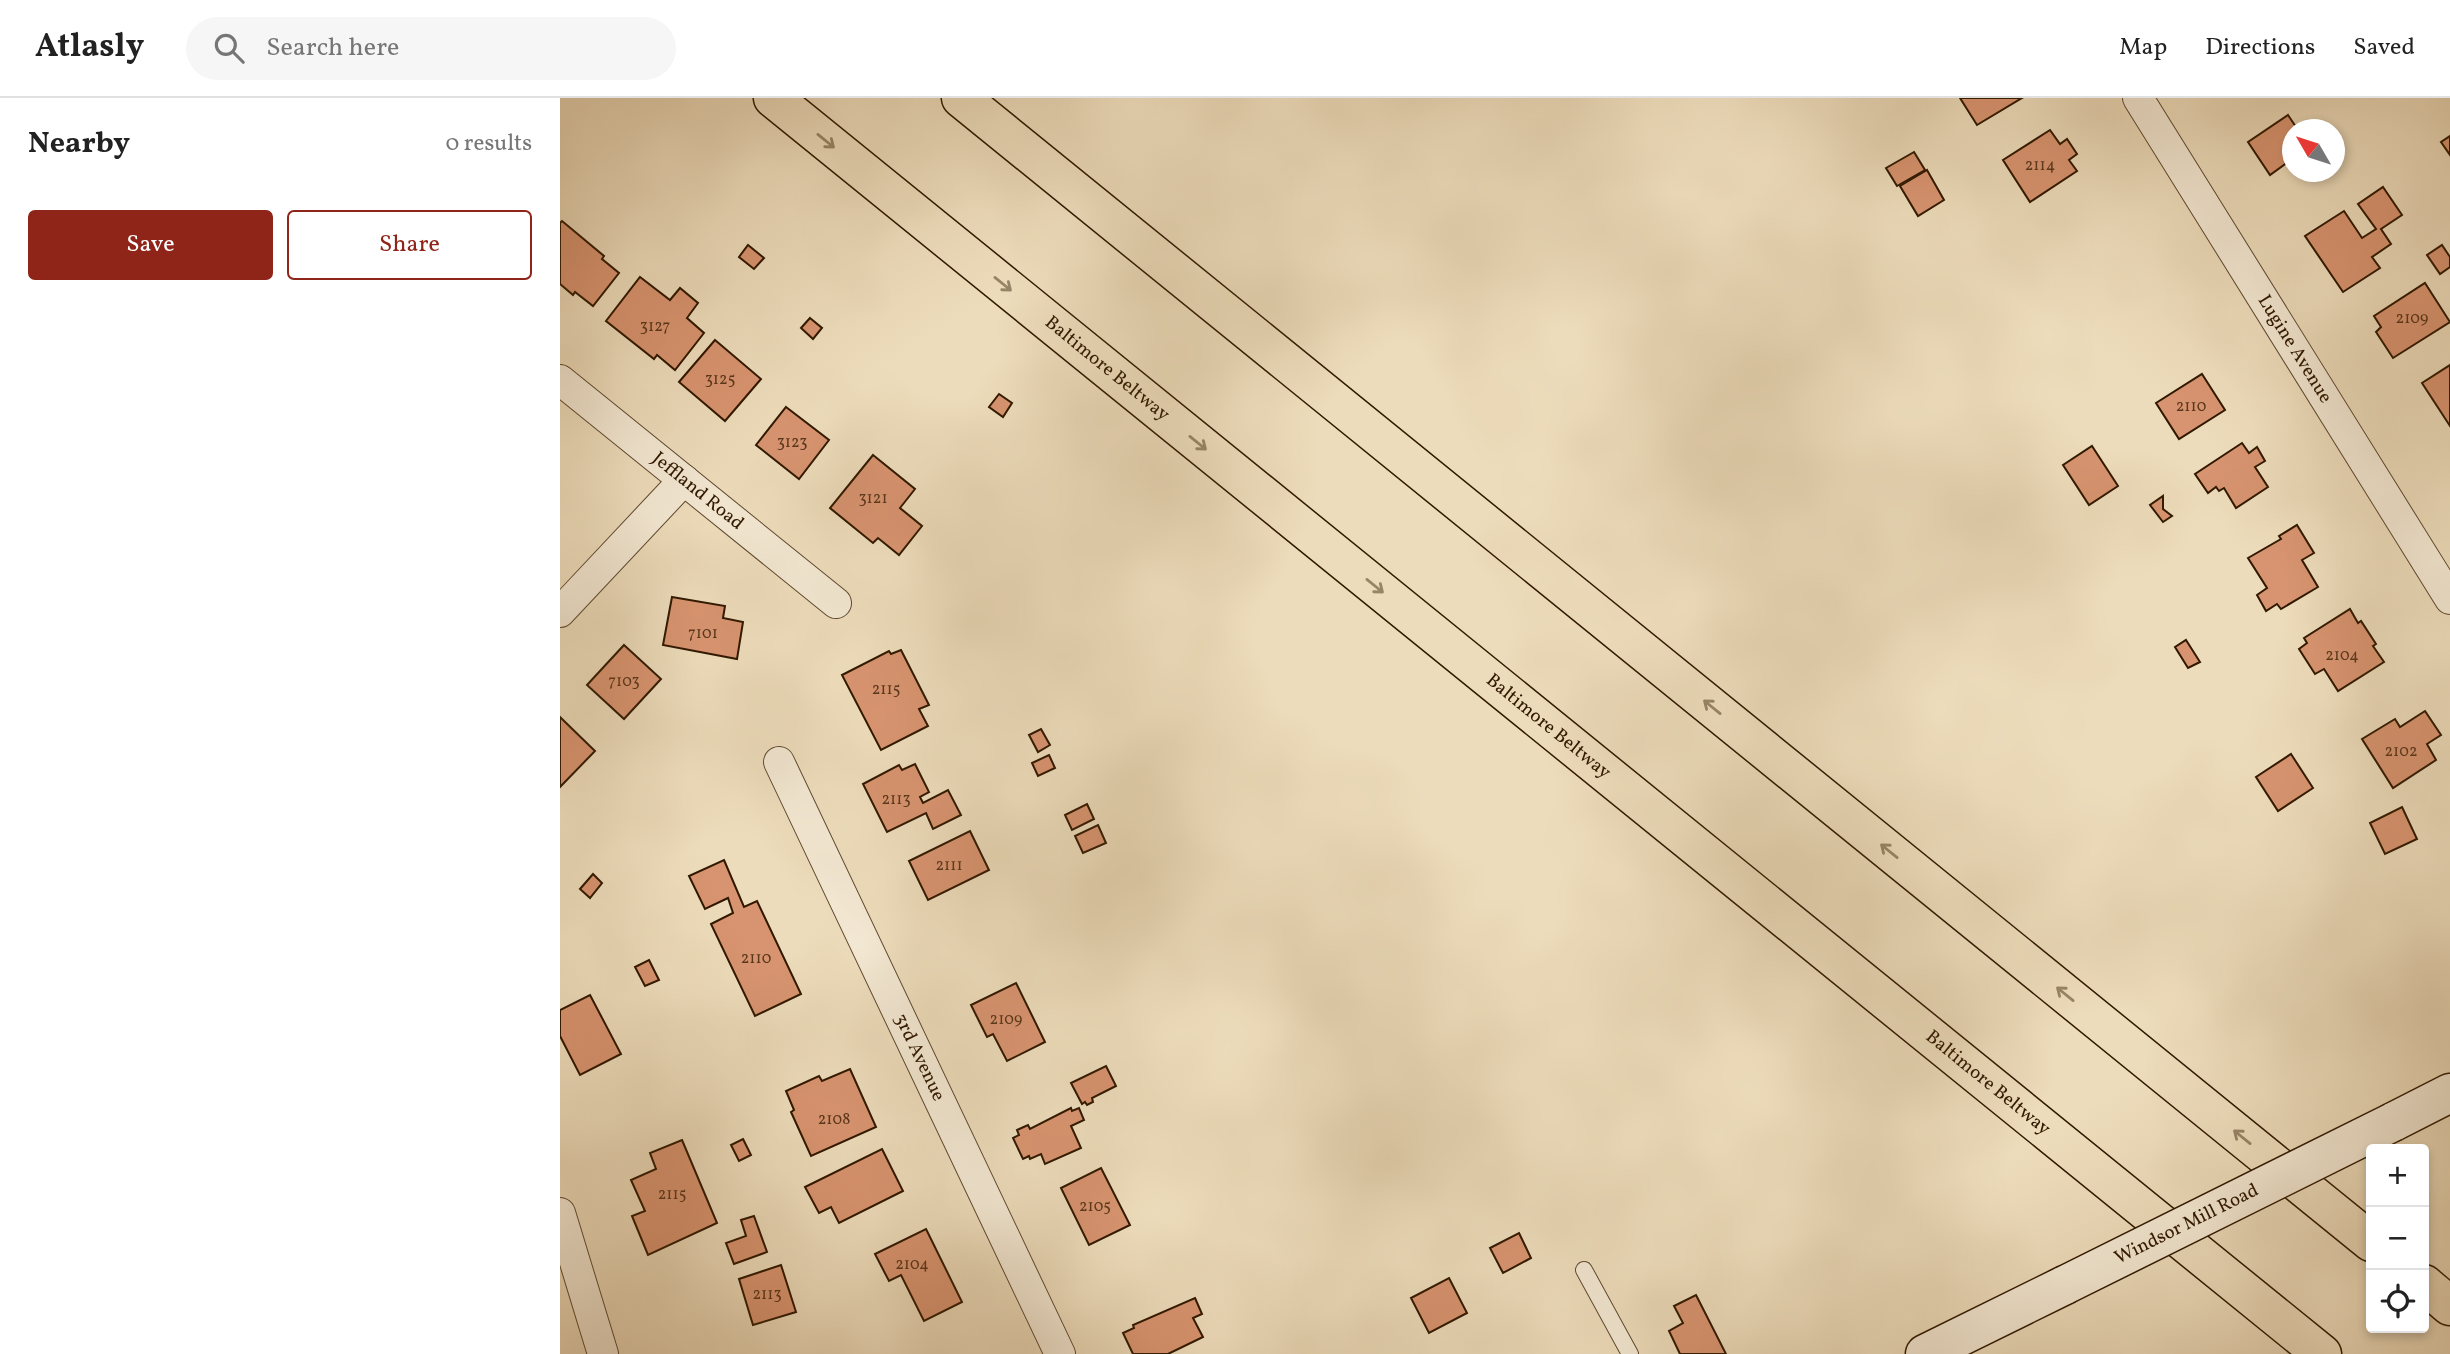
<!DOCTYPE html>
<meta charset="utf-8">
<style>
:root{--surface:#fff;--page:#f6f6f6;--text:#222;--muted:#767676;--line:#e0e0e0;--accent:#8f2418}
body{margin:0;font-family:Vollkorn,serif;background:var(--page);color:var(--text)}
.controls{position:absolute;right:21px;bottom:21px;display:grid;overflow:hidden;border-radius:7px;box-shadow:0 4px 10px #0003}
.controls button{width:63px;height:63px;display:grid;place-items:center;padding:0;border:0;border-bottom:2px solid var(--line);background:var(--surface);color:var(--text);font:35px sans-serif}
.compass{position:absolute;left:1722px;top:21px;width:63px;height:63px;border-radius:50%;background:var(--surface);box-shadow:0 4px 10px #0003;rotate:309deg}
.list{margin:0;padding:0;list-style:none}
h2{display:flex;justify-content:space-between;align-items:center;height:91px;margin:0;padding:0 28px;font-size:30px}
h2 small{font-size:23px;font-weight:400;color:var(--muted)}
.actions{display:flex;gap:14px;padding:21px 28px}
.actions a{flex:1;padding:16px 0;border:2px solid var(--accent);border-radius:7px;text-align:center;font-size:24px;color:var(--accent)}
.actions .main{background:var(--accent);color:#fff}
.icon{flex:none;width:38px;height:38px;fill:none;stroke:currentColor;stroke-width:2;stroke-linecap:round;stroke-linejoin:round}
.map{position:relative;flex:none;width:1890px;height:1256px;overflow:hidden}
header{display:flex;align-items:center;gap:42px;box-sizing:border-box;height:98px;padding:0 35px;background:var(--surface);border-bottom:2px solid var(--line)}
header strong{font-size:33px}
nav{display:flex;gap:38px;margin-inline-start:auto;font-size:24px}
.search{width:490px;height:63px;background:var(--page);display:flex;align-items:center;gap:18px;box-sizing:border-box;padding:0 24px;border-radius:38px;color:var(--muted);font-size:26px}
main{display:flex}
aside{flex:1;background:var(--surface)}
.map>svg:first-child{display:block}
.building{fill:#d89470;stroke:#301800;stroke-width:2}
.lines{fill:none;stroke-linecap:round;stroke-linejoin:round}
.lane-casing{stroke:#5f492f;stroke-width:18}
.street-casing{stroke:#5f492f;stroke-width:32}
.secondary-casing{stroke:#301800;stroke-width:41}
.highway-casing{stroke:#301800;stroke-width:41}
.lane{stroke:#f3e8d3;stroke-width:16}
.street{stroke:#f3e8d3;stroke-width:30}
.secondary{stroke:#f3e8d3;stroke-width:38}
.highway{stroke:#eddcbb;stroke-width:38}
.secondary-bridge-casing{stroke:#301800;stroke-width:41;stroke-linecap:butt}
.secondary-bridge{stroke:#f3e8d3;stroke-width:38}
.oneway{stroke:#988467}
.labels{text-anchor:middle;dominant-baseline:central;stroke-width:7;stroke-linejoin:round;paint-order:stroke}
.number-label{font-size:16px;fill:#5a371c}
.street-label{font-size:19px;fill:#301800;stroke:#f3e8d3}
</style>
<header>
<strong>Atlasly</strong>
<div class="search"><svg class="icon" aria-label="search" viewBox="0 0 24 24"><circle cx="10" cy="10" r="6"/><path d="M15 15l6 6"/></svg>Search here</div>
<nav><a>Map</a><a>Directions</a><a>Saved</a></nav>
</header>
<main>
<aside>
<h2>Nearby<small>0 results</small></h2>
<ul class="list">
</ul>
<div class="actions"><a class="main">Save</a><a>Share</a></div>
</aside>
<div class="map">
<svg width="1890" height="1256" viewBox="0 0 1890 1256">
<rect width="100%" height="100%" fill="#eddcbb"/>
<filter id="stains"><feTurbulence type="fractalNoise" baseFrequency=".00286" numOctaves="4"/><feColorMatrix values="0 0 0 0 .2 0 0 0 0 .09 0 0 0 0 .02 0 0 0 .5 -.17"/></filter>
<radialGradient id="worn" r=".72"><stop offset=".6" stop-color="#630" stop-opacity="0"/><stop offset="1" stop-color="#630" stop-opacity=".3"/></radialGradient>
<g class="building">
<path d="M1400,0H1462L1417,27Z"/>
<path d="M1728,17L1738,32H1732V61L1710,77L1688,44Z"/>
<path d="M1490,32L1500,46L1507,41L1517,56L1509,62L1517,73L1470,104L1443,62Z"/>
<path d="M1890,38V57L1881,44Z"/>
<path d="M1354,54L1365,72L1337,88L1326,70Z"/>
<path d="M1367,72L1384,102L1358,118L1340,88Z"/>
<path d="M1823,89L1842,117L1821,131L1831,146L1812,159L1820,170L1783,194L1745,138L1784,113L1802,140L1816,131L1798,106Z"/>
<path d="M2,123L44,158L42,161L59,175L33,208L15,194L13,197L0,186V125Z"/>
<path d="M188,147L204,160L194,171L179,159Z"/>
<path d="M1882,147L1890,159V169L1880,176L1867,157Z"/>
<path d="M80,179L110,202L120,190L138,205L127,220L144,235L115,272L97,257L94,261L46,223Z"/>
<path d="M1865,185L1890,224L1833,260L1816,234L1821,229L1814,218Z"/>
<path d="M250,220L262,230L253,241L241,230Z"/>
<path d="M155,242L201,281L165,323L119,284Z"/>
<path d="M1890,267V328L1862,285Z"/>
<path d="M1642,276L1665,312L1619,341L1596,305Z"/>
<path d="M439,296L452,305L443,319L429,309Z"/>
<path d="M226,309L269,342L239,381L196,347Z"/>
<path d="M1682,345L1689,355L1697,349L1705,363L1695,369L1708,389L1676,410L1664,390L1659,393L1656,389L1648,395L1635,376Z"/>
<path d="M1532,348L1558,388L1529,407L1503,367Z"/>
<path d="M313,357L355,391L340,410L362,428L339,457L318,440L313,445L270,410Z"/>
<path d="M1603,398V411L1612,418L1603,424L1590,407Z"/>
<path d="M1737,427L1754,455L1742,462L1758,489L1721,511L1717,506L1706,513L1697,497L1707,490L1688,460L1721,441L1719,438Z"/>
<path d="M112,499L165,508L163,520L183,524L177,561L103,547Z"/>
<path d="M1790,511L1798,525L1801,523L1816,546L1813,548L1824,564L1778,593L1764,571L1755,576L1739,551L1747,545L1744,540Z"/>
<path d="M1626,542L1640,564L1628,570L1615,549Z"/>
<path d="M64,547L101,581L64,621L27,587Z"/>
<path d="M341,552L369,607L359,611L368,628L321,652L282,577L329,553L331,556Z"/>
<path d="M1865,613L1881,637L1867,646L1876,662L1833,690L1802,641L1835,621L1840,629Z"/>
<path d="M0,619L35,653L0,689Z"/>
<path d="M481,631L490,647L478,654L469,637Z"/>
<path d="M1731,656L1753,690L1718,713L1696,679Z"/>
<path d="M489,657L495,670L478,678L472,665Z"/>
<path d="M355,666L369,694L360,699L363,705L388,692L401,717L373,731L366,715L327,734L303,686L339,667L342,672Z"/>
<path d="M527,706L534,721L512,732L505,717Z"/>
<path d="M1842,709L1857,741L1825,756L1810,725Z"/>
<path d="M538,727L546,745L523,755L515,738Z"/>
<path d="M410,733L429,772L368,802L349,763Z"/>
<path d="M164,762L184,809L197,803L241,896L195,918L151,826L173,815L168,800L145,811L129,778Z"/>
<path d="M33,776L42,785L30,800L20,791Z"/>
<path d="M89,862L99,882L85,888L75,869Z"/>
<path d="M456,885L485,944L447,963L433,936L427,939L411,907Z"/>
<path d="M30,897L61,956L20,977L0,938V912Z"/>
<path d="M546,968L556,988L532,1000L533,1004L527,1007L525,1004L522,1006L511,985Z"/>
<path d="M290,971L316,1029L251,1058L231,1014L234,1012L226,993L259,978L262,983Z"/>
<path d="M511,1010L512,1013L519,1010L524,1022L511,1028L521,1050L485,1066L481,1056L470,1061L469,1058L463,1061L453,1040L459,1037L457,1032L468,1027L470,1031Z"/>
<path d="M183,1041L191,1057L179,1063L171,1047Z"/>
<path d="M122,1042L157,1125L88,1157L72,1118L85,1113L71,1082L96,1071L90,1055Z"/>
<path d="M322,1051L343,1093L279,1125L271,1109L259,1115L245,1089Z"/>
<path d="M541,1070L570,1127L529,1147L501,1090Z"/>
<path d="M194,1118L207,1154L174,1166L166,1145L186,1138L181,1122Z"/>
<path d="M366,1131L402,1204L364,1223L341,1177L329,1183L315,1156Z"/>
<path d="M959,1135L971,1160L943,1175L930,1150Z"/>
<path d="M221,1167L236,1214L193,1227L179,1181Z"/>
<path d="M889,1180L907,1215L869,1235L851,1200Z"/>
<path d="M1136,1197L1166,1256H1120L1109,1233L1123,1225L1114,1208Z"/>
<path d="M635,1200L642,1216L633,1220L643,1239L608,1256H573L563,1235L574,1230L573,1227Z"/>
</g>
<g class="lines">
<defs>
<path id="lane" d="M1024,1172L1070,1256"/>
<g id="street">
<path id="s1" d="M1578,0L1890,501"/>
<path id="s2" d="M0,282L276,505"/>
<path d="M0,514L124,382"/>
<path id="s3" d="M219,664L500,1256"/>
<path d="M0,1115L43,1256"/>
</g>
<g id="secondary">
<path d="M1833,1024L1890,995"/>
<path d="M1365,1256L1505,1187"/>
</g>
<g id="highway">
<path id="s4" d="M213,0L1762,1256"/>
<path d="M401,0L1811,1144"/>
<path d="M1864,1186L1890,1208"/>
</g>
</defs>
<use href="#lane" class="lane-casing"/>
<use href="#street" class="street-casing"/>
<use href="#secondary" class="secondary-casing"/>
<use href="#highway" class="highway-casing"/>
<use href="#lane" class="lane"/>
<use href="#street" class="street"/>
<use href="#secondary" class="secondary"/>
<use href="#highway" class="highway"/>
<defs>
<g id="secondary-bridge">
<path id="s5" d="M1505,1187L1833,1024"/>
</g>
</defs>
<use href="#secondary-bridge" class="secondary-bridge-casing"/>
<use href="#secondary-bridge" class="secondary-bridge"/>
</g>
<defs><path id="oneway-shaft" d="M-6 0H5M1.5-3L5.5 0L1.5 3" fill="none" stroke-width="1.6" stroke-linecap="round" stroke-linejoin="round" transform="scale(1.75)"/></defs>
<g class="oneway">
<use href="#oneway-shaft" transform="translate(266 43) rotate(39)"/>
<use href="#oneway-shaft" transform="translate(443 186) rotate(39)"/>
<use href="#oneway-shaft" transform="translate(638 345) rotate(39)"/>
<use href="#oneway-shaft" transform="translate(815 488) rotate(39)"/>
<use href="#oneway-shaft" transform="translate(1152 609) rotate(-141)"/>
<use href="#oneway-shaft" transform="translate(1329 753) rotate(-141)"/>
<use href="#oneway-shaft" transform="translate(1505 896) rotate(-141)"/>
<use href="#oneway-shaft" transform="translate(1682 1039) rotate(-141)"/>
</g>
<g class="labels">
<g class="number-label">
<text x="1480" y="68">2114</text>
<text x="1852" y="221">2109</text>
<text x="95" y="229">3127</text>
<text x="160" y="282">3125</text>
<text x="1631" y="309">2110</text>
<text x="232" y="345">3123</text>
<text x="313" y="401">3121</text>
<text x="143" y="536">7101</text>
<text x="1782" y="558">2104</text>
<text x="64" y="584">7103</text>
<text x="326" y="592">2115</text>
<text x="1841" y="654">2102</text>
<text x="336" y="702">2113</text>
<text x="389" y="768">2111</text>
<text x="196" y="861">2110</text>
<text x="446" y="922">2109</text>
<text x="274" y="1022">2108</text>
<text x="112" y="1097">2115</text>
<text x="535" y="1109">2105</text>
<text x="352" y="1167">2104</text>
<text x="207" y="1197">2113</text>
</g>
<g class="street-label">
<text stroke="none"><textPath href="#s1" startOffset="296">Lugine Avenue</textPath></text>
<text stroke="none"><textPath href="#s4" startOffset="430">Baltimore Beltway</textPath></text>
<text stroke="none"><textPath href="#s2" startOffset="177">Jeffland Road</textPath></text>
<text stroke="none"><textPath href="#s4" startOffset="998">Baltimore Beltway</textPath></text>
<text stroke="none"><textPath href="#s3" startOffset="327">3rd Avenue</textPath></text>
<text stroke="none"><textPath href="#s4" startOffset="1564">Baltimore Beltway</textPath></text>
<text stroke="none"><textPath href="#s5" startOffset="136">Windsor Mill Road</textPath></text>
</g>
</g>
<rect width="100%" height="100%" filter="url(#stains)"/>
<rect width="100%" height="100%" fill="url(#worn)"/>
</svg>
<div class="controls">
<button>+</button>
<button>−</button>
<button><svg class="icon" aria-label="locate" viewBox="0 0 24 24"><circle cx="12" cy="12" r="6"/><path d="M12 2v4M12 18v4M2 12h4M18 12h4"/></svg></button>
</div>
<svg class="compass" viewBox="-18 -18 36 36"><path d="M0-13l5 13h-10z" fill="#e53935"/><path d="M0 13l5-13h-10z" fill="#767676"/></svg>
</div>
</main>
